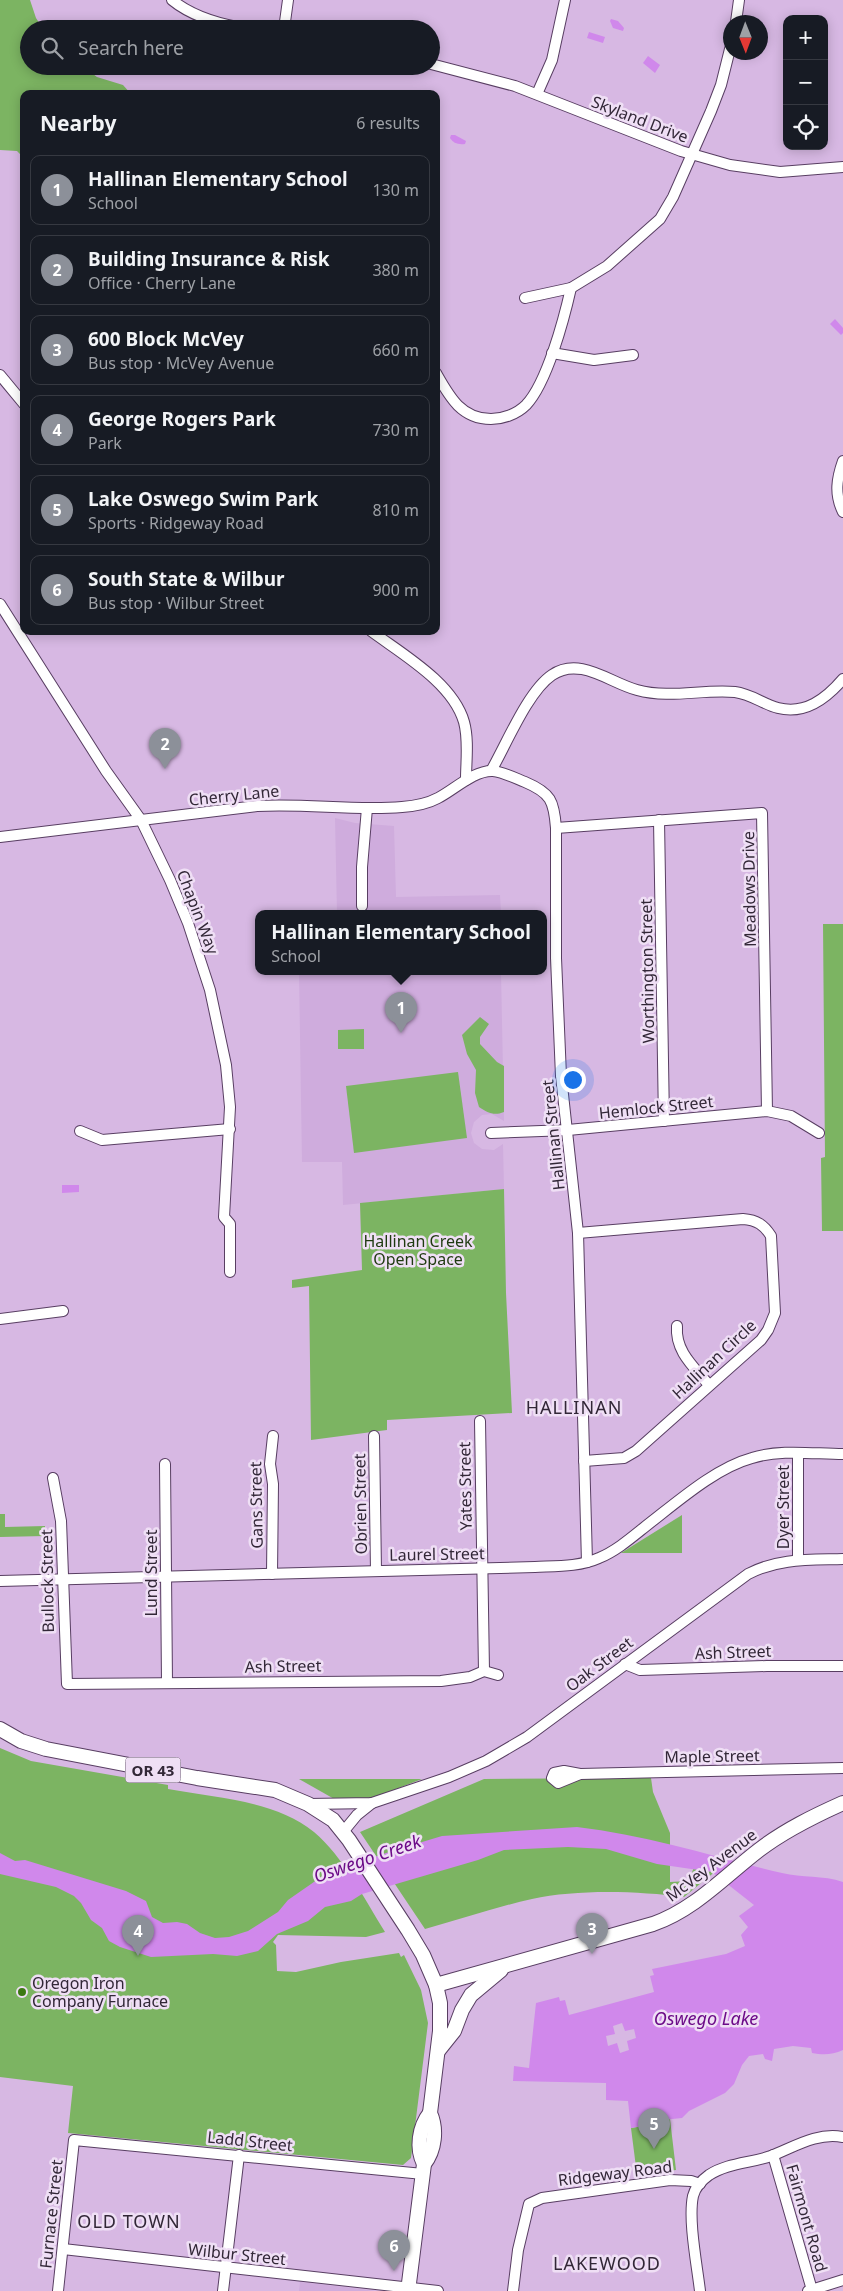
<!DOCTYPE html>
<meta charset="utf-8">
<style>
:root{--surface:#171b24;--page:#20242c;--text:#f1f3f6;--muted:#9ea1a6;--line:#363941;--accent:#8c9099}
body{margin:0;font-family:"Noto Sans",sans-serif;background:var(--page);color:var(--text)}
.controls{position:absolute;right:15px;top:15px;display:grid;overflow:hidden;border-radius:10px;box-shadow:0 2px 12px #0003}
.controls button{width:45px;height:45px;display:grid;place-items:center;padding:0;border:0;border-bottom:1px solid var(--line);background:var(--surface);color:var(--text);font:25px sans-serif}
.compass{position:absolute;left:723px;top:15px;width:45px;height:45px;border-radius:50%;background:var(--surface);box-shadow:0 2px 12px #0003;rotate:179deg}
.you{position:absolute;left:572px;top:1079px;width:18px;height:18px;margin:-12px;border:4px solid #fff;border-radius:50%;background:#1a73e8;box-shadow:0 0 0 8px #1a73e833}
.badge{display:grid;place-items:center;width:32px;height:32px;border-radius:50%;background:var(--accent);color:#fff;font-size:16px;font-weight:700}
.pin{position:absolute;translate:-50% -41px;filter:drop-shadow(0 1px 2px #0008)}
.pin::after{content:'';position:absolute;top:26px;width:18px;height:15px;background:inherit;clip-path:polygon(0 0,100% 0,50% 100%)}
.popup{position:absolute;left:255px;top:910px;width:292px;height:65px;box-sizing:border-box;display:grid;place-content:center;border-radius:10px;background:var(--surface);filter:drop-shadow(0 1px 4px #0005);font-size:16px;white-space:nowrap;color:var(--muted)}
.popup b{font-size:19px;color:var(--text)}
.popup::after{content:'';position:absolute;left:50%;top:100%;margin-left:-10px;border:10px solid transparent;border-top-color:var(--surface)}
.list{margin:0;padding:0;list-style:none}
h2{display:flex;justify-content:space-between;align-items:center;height:65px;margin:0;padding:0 20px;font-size:21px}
h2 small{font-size:16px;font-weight:400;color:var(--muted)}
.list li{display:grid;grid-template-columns:32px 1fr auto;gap:15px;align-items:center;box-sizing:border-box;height:70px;margin:0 10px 10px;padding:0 10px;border:1px solid var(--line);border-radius:10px}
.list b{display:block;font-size:19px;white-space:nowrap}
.list p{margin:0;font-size:16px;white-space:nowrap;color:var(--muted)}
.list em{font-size:16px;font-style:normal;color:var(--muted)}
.icon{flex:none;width:28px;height:28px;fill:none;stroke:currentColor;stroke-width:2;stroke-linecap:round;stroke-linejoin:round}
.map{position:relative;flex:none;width:843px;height:2291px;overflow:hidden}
.search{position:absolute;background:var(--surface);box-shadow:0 2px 12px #0003;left:20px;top:20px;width:420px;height:55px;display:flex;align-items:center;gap:12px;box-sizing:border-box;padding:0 18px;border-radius:28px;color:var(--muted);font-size:19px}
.panel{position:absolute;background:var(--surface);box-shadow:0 2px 12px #0003;left:20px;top:90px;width:420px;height:545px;border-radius:10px}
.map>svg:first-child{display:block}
.built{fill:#cfacdd}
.green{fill:#7cb462}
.water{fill:#d088eb}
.pier{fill:#d7b8e3}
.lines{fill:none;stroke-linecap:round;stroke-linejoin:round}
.minor-casing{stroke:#583e62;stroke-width:12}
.major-casing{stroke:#583e62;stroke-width:16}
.minor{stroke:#fff;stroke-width:10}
.major{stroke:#fff;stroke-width:14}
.poi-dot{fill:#3c7913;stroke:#efdff5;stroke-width:2}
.labels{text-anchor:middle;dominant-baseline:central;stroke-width:5;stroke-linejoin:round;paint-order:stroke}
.shield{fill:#efdff5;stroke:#6b5e70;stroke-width:1}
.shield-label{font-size:15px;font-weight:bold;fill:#322737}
.street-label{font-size:16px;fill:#322737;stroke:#efdff5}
.park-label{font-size:16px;fill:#1f3a10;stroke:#efdff5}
.poi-label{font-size:16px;fill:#322737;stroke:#efdff5;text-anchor:start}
.neighbourhood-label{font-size:18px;letter-spacing:1px;fill:#322737;stroke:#efdff5}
.water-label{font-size:18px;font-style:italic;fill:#6c0b88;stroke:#efdff5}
</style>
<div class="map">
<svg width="843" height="2291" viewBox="0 0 843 2291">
<rect width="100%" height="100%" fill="#d7b8e3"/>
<g class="built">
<path d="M335,818L355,823L394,826L396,897L500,895L501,914H337Z"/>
<path d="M299,972H501L504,1121L492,1114L482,1115L474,1122L471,1133L474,1143L482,1149L494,1150L503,1144L504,1189L343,1205L342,1162H302Z"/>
<path d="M300,2282L344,2287L376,2291H299Z"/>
</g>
<g class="green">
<path d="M0,0H30L36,18L43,29H29V66H82L97,77L123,85L131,94H24V158L17,151L0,150Z"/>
<path d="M823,924H843V1231H822L821,1158L825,1157Z"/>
<path d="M480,1017L489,1024L480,1037V1044L497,1062L504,1066V1112C494,1116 488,1113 479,1107L475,1093L476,1070L467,1054L462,1035Z"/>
<path d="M364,1029V1049H338V1030Z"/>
<path d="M458,1072L467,1138L354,1153L346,1086Z"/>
<path d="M504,1189L506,1293L512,1413L387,1420V1430L311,1440L309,1286L292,1288V1280L362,1270L360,1203Z"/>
<path d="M0,1514H5V1527L45,1526V1536L0,1537Z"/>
<path d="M682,1515V1553H621Z"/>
<path d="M0,1748L31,1761L168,1785V1789C216,1798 274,1800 314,1832C343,1856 365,1900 385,1932L366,1937L278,1935L273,1942L276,1945L277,1971L296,1972L341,1962L399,1953L401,1957L404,1955L421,1990L428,2023L411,2158L403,2165L68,2133L73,2086L0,2077Z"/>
<path d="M651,1778L653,1792L670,1833V1882L689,1881L696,1861L722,1866L684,1897C638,1891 577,1889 532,1899C496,1907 461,1919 425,1929L360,1832L484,1779Z"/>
<path d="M299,1779H422L370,1799L336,1800Z"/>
<path d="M670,2119L676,2170L637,2175L631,2128L643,2126V2122Z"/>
</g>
<g class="water">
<path d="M611,19L618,21L624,28L623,31L613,28L610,21Z"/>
<path d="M589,32L605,37L603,43L587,38Z"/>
<path d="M648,56L660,65L655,73L643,63Z"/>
<path d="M451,135H455L466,141L465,144C458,145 453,143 450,138Z"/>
<path d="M835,319L843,328V333L841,335L830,324Z"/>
<path d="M62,1185H79V1192L62,1193Z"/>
<path d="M577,1827C647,1835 714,1857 782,1873C802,1878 823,1875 843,1882V2050C832,2055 823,2055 812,2053L811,2048L793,2046L774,2049L772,2061L765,2059L763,2054L749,2056L742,2065L734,2084L725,2093L689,2111L682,2118L643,2122V2126L631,2128L628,2101L606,2100V2083L513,2081L514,2066L529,2068L536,2003L559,1997L560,2001L565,2000L569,2015L654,1992L650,1976L654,1975L652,1969L726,1954L745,1946L741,1935L748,1927L739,1916L754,1905L712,1872L657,1864L606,1849L568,1847L504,1850L478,1860L362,1894L351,1901L325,1907L308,1921L277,1934L258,1951L237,1956L213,1954L151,1957L120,1947L109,1941L102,1928L91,1920L81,1903L74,1896L56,1887L0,1874V1853L15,1861L25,1860L126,1891L146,1901L152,1917L163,1923L177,1922L187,1924L200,1933L215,1938L229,1937L248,1931L278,1912L288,1900L324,1875L389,1852L442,1836Z"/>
</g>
<path class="pier" d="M622,2023L625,2031L634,2029L636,2038L627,2041L629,2050L620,2053L617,2043L608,2046L606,2036L615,2034L613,2026Z"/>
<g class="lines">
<defs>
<g id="minor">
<path d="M172,0C194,18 222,25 249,29"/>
<path d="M736,22L739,0"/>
<path d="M284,29L288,0"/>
<path d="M431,64L515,86L681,151L730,165L780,172L843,167"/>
<path d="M537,94L552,60L565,0"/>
<path d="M525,298L571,288L607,266L660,219L673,197L711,111L721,85L730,49"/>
<path d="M552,353L594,360L633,355"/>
<path d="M436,373C449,396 461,419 491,419C503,419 517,414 526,405C547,383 564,319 571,288"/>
<path d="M0,375L24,404"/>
<path d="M843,461C837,478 834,494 843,512"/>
<path d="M0,604L106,771L141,820L170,880L188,923L210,990L226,1065L230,1107L224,1217L230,1224V1272"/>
<path d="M371,631C402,654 453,683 464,722C469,740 466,761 466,780"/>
<path d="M491,771C506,745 528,691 552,675C580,656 610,683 637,690C670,699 702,689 735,692C751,694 763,704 778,708C805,715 826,699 843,679"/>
<path d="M659,820L664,1121"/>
<path d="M556,828L762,813L767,1111"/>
<path d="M0,837L257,806C305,803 354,811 402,807C415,806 427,804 438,798C454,790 474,770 493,771C503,772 515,778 525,782C551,793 554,801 556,828V958L561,1076L578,1233L587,1562"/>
<path d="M362,906V867L367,808"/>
<path d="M80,1131L102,1140L230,1129"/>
<path d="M491,1133L568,1130L767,1111L791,1116L819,1133"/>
<path d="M578,1233L743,1219C757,1220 764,1225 771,1236L775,1313L768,1330L761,1340L636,1451L624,1458L584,1461"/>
<path d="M0,1319L63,1311"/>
<path d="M677,1326C675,1351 693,1366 709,1385"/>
<path d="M480,1421L484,1671"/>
<path d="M374,1436L376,1571"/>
<path d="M798,1454V1560"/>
<path d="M165,1464L167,1682"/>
<path d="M53,1478L61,1521L67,1684L441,1681L470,1677L484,1671L498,1675"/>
<path d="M272,1574L273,1484L270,1464L273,1436"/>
<path d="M0,1581L535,1567C556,1566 579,1567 599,1558C616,1551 631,1538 646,1526C676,1503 715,1468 752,1458C780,1449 814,1454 843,1454"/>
<path d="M625,1664L640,1670L767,1666H843"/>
<path d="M580,1774L558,1783L552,1778L554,1773L564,1771L580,1774L843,1768"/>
<path d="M309,1804L372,1803L449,1777L486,1761L527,1737L748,1574C778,1558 810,1560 843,1559"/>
<path d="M343,1832L357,1815L372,1803"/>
<path d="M773,2155L812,2290"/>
<path d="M63,2249L438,2291"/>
<path d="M58,2291L74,2140L423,2174"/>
<path d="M223,2291L239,2155"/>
<path d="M513,2291L518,2250L529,2204L542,2198L670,2180L691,2181L700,2184"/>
<path d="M700,2291C697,2265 688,2220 693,2196C695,2188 702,2180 709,2175C727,2163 751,2163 771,2156C794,2147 817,2132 843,2137"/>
<path d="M808,2291L843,2280"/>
</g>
<g id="major">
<path d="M0,1729L21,1741L46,1749L197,1778L275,1790L308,1804L333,1820L349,1840L408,1930L423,1955L436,1985L440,2003V2031L430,2113C437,2129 435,2150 424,2164L408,2291"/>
<path d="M436,1985L653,1924C694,1910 725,1876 759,1850C785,1830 814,1816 843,1803"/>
<path d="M438,2051L454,2031L462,2010L471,1995L501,1970"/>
<path d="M424,2164C416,2148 419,2127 430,2113"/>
</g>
</defs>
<use href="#minor" class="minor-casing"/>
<use href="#major" class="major-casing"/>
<use href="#minor" class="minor"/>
<use href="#major" class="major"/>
</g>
<circle class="poi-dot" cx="22" cy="1992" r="5"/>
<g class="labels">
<rect class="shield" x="125.5" y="1757.5" width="55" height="25" rx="4"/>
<g class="shield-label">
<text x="153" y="1770">OR 43</text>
</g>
<g class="street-label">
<text transform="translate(640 119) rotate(21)">Skyland Drive</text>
<text transform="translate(234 795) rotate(-6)">Cherry Lane</text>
<text transform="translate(749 889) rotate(-91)">Meadows Drive</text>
<text transform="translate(198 912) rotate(69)">Chapin Way</text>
<text transform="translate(647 971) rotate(-91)">Worthington Street</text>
<text transform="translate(656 1107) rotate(-6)">Hemlock Street</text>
<text transform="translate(553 1135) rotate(-96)">Hallinan Street</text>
<text transform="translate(714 1359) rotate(-43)">Hallinan Circle</text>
<text transform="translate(465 1486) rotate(-91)">Yates Street</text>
<text transform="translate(360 1504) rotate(-91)">Obrien Street</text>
<text transform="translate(256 1505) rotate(-91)">Gans Street</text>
<text transform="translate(783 1507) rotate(-90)">Dyer Street</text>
<text transform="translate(437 1554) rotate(-1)">Laurel Street</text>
<text transform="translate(151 1573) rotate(-90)">Lund Street</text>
<text transform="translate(47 1581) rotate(-91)">Bullock Street</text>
<text transform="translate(733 1652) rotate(-2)">Ash Street</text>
<text transform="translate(599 1664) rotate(-37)">Oak Street</text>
<text transform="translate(283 1666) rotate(-1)">Ash Street</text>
<text transform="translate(712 1756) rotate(-1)">Maple Street</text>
<text transform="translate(711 1865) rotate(-37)">McVey Avenue</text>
<text transform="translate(250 2141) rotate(6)">Ladd Street</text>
<text transform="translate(615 2173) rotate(-7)">Ridgeway Road</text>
<text transform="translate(51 2214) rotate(-84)">Furnace Street</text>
<text transform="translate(807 2218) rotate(74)">Fairmont Road</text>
<text transform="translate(237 2254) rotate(6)">Wilbur Street</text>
</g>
<g class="park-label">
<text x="418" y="1241">Hallinan Creek<tspan x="418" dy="18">Open Space</tspan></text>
</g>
<g class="poi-label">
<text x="32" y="1983">Oregon Iron<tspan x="32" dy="18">Company Furnace</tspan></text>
</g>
<g class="neighbourhood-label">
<text x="574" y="1407">HALLINAN</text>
<text x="129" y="2221">OLD TOWN</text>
<text x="607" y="2263">LAKEWOOD</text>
</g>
<g class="water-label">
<text transform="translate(367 1858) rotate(-19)">Oswego Creek</text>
<text x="706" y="2018">Oswego Lake</text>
</g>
</g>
</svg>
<div class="controls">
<button>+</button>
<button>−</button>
<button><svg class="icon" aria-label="locate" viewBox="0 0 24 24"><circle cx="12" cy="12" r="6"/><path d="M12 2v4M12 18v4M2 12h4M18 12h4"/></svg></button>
</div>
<svg class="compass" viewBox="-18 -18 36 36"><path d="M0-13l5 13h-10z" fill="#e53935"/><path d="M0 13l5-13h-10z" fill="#9ea1a6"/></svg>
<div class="you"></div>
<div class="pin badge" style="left:401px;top:1033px">1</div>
<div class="popup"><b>Hallinan Elementary School</b>School</div>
<div class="pin badge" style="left:165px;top:769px">2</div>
<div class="pin badge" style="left:592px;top:1954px">3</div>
<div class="pin badge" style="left:138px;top:1956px">4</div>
<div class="pin badge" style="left:654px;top:2149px">5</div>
<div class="pin badge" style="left:394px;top:2271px">6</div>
<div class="search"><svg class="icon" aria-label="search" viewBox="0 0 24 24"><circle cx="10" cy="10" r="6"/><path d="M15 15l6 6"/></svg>Search here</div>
<section class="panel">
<h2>Nearby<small>6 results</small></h2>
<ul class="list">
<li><span class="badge">1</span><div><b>Hallinan Elementary School</b><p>School</p></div><em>130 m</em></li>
<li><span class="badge">2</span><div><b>Building Insurance &amp; Risk</b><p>Office · Cherry Lane</p></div><em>380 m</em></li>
<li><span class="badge">3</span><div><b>600 Block McVey</b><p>Bus stop · McVey Avenue</p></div><em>660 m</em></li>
<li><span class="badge">4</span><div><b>George Rogers Park</b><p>Park</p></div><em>730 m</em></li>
<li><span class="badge">5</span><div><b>Lake Oswego Swim Park</b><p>Sports · Ridgeway Road</p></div><em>810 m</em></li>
<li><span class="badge">6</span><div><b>South State &amp; Wilbur</b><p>Bus stop · Wilbur Street</p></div><em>900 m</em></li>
</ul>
</section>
</div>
